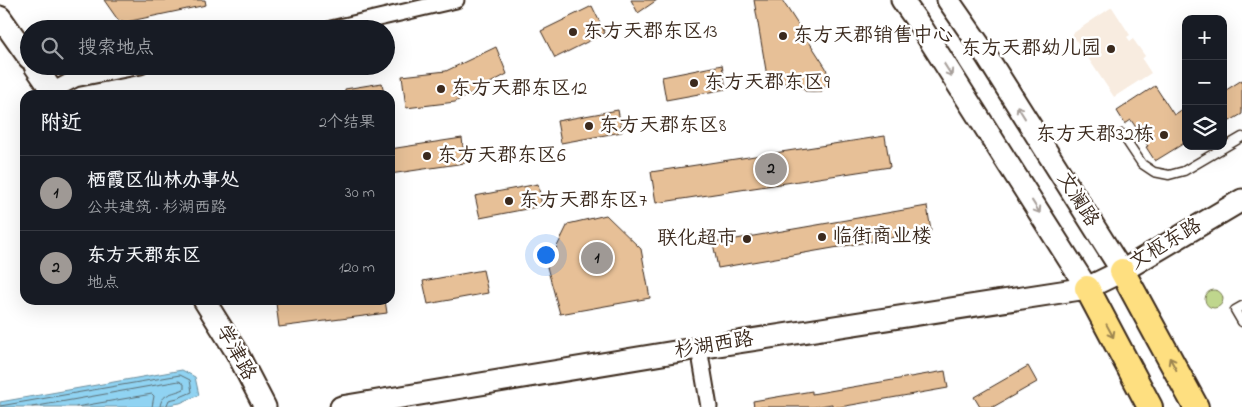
<!DOCTYPE html>
<html lang="zh">
<meta charset="utf-8">
<style>
:root{--surface:#171b24;--page:#20242c;--text:#f1f3f6;--muted:#9ea1a6;--line:#363941;--accent:#9f9995}
body{margin:0;font-family:"Indie Flower","LXGW WenKai TC",sans-serif;background:var(--page);color:var(--text)}
.controls{position:absolute;right:15px;top:15px;display:grid;overflow:hidden;border-radius:10px;box-shadow:0 5px 20px #0002}
.controls button{width:45px;height:45px;display:grid;place-items:center;padding:0;border:0;border-bottom:1px solid var(--line);background:var(--surface);color:var(--text);font:25px sans-serif}
.you{position:absolute;left:545px;top:254px;width:18px;height:18px;margin:-12px;border:4px solid #fff;border-radius:50%;background:#1a73e8;box-shadow:0 0 0 8px #1a73e833}
.badge{display:grid;place-items:center;width:32px;height:32px;border-radius:50%;background:var(--accent);color:#111;font-size:16px;font-weight:700}
.pin{position:absolute;translate:-50% -50%;border:2px solid #fff;box-shadow:0 1px 5px #0006}
.list{margin:0;padding:0;list-style:none}
h2{display:flex;justify-content:space-between;align-items:center;height:65px;margin:0;padding:0 20px;font-size:21px}
h2 small{font-size:16px;font-weight:400;color:var(--muted)}
.list li{display:grid;grid-template-columns:32px 1fr auto;gap:15px;align-items:center;box-sizing:border-box;height:75px;padding:0 20px;border-top:1px solid var(--line)}
.list b{display:block;font-size:19px;white-space:nowrap}
.list p{margin:0;font-size:16px;white-space:nowrap;color:var(--muted)}
.list em{font-size:16px;font-style:normal;color:var(--muted)}
.icon{flex:none;width:28px;height:28px;fill:none;stroke:currentColor;stroke-width:2;stroke-linecap:round;stroke-linejoin:round}
.map{position:relative;flex:none;width:1242px;height:407px;overflow:hidden}
.search{position:absolute;background:var(--surface);box-shadow:0 5px 20px #0002;left:20px;top:20px;width:375px;height:55px;display:flex;align-items:center;gap:12px;box-sizing:border-box;padding:0 18px;border-radius:28px;color:var(--muted);font-size:19px}
.panel{position:absolute;background:var(--surface);box-shadow:0 5px 20px #0002;left:20px;top:90px;width:375px;height:215px;border-radius:15px}
.map>svg:first-child{display:block}
.built{fill:#f8ece0}
.green{fill:#bfd68d;stroke:#7d8056}
.water{fill:#90d3f2;stroke:#6e8f9d}
.lines{fill:none;stroke-linecap:round;stroke-linejoin:round}
.shore{stroke:#5d6e73;stroke-width:1}
.building{fill:#e7c097;stroke:#3b2a1e}
.lane-casing{stroke:#3b2a1e;stroke-width:11}
.street-casing{stroke:#3b2a1e;stroke-width:19}
.secondary-casing{stroke:#3b2a1e;stroke-width:25}
.primary-casing{stroke:#3b2a1e;stroke-width:28}
.lane{stroke:#fff;stroke-width:8}
.street{stroke:#fff;stroke-width:15}
.secondary{stroke:#fff;stroke-width:21}
.primary{stroke:#fedf80;stroke-width:24}
.oneway{stroke:#a79f9a}
.oneway2{stroke:#9c844f}
.poi-dot{fill:#3b2a1e;stroke:#fff;stroke-width:2}
.labels{text-anchor:middle;dominant-baseline:central;stroke-width:5;stroke-linejoin:round;paint-order:stroke}
.poi-label{font-size:20px;fill:#3b2a1e;stroke:#fff;text-anchor:start}
.street-label{font-size:20px;fill:#3b2a1e;stroke:#fff}
</style>
<div class="map">
<svg width="1242" height="407" viewBox="0 0 1242 407">
<rect width="100%" height="100%" fill="#fff"/>
<filter id="ink" filterUnits="userSpaceOnUse"><feTurbulence type="fractalNoise" baseFrequency=".02" numOctaves="2"/><feDisplacementMap in="SourceGraphic" scale="10" xChannelSelector="R" yChannelSelector="G"/><feConvolveMatrix kernelMatrix="1 2 1 2 8 2 1 2 1" color-interpolation-filters="sRGB"/></filter>
<g filter="url(#ink)">
<path class="built" d="M1112,7L1130,35L1127,37L1130,41L1133,39L1145,56L1142,59L1151,73L1114,97L1072,34Z"/>
<circle class="green" cx="1214" cy="299" r="9"/>
<path class="water" d="M182,370L195,377L199,395L180,403L157,407H0V402Z"/>
<g class="lines">
<g class="shore">
<path d="M0,406L180,375L190,380L192,392L178,398L169,400L166,407"/>
<path d="M32,407L179,381L184,384V389C173,394 161,393 160,407"/>
<path d="M76,407L152,394L154,396L152,407"/>
</g>
</g>
<g class="building">
<path d="M104,0H205L206,5L126,22L118,20Z"/>
<path d="M631,0H657L638,13Z"/>
<path d="M754,0H782L826,68L829,80L821,92L805,91L797,80L769,88Z"/>
<path d="M592,6L605,33L555,58L541,31Z"/>
<path d="M496,47L507,74L455,102L406,108L402,76L446,71Z"/>
<path d="M722,65L726,89L666,100L662,77Z"/>
<path d="M1242,80V114L1223,125V92Z"/>
<path d="M382,83L384,95H345V89Z"/>
<path d="M1155,86L1174,115L1186,107V142L1155,161L1146,147L1148,146L1131,120L1125,124L1117,111Z"/>
<path d="M618,110L622,132L561,143L557,121Z"/>
<path d="M885,136L890,167L656,203L651,172Z"/>
<path d="M462,138L465,163L390,174V149Z"/>
<path d="M538,184L542,206L480,218L475,196Z"/>
<path d="M927,206L931,231L718,268L713,243Z"/>
<path d="M606,215L641,249L650,298L560,314L547,267L568,224Z"/>
<path d="M483,270L488,293L428,304L423,281Z"/>
<path d="M300,300H385L387,313L279,327L276,303Z"/>
<path d="M1028,366L1037,382L993,407H980L974,397Z"/>
<path d="M945,371L948,388L840,407H832V404L814,407H754L753,401L812,391V394Z"/>
</g>
<g class="lines">
<defs>
<g id="lane">
<path d="M1122,134L1142,164L1154,172L1169,175L1184,171L1242,137"/>
<path d="M1242,306L1235,310L1242,322"/>
</g>
<g id="street">
<path d="M331,29L456,0"/>
<path d="M52,91L75,79L141,66"/>
<path d="M699,348L709,407"/>
</g>
<g id="secondary">
<path d="M902,0L922,28L1087,288"/>
<path d="M948,0L982,49L1122,271"/>
<path d="M0,17L29,58"/>
<path d="M35,66L55,95"/>
<path d="M204,300L237,353L265,407"/>
<path d="M341,407L699,348L1087,288L1122,271L1242,200"/>
</g>
<g id="primary">
<path d="M1122,271L1196,407"/>
<path d="M1087,288L1150,407"/>
</g>
</defs>
<use href="#lane" class="lane-casing"/>
<use href="#street" class="street-casing"/>
<use href="#secondary" class="secondary-casing"/>
<use href="#primary" class="primary-casing"/>
<use href="#lane" class="lane"/>
<use href="#street" class="street"/>
<use href="#secondary" class="secondary"/>
<use href="#primary" class="primary"/>
</g>
<defs><path id="oneway-shaft" d="M-6 0H5M1.5-3L5.5 0L1.5 3" fill="none" stroke-width="1.6" stroke-linecap="round" stroke-linejoin="round" transform="scale(1.25)"/></defs>
<g class="oneway">
<use href="#oneway-shaft" transform="translate(948 70) rotate(58)"/>
<use href="#oneway-shaft" transform="translate(1021 112) rotate(-122)"/>
<use href="#oneway-shaft" transform="translate(1036 207) rotate(58)"/>
</g>
<g class="oneway2">
<use href="#oneway-shaft" transform="translate(1110 331) rotate(62)"/>
<use href="#oneway-shaft" transform="translate(1173 364) rotate(-119)"/>
</g>
</g>
<g class="poi-dot">
<circle cx="573" cy="32" r="5"/>
<circle cx="783" cy="36" r="5"/>
<circle cx="1111" cy="49" r="5"/>
<circle cx="694" cy="83" r="5"/>
<circle cx="441" cy="89" r="5"/>
<circle cx="589" cy="126" r="5"/>
<circle cx="1164" cy="135" r="5"/>
<circle cx="427" cy="156" r="5"/>
<circle cx="509" cy="201" r="5"/>
<circle cx="822" cy="237" r="5"/>
<circle cx="747" cy="239" r="5"/>
</g>
<g class="labels">
<g class="poi-label">
<text x="583" y="32">东方天郡东区13</text>
<text x="793" y="36">东方天郡销售中心</text>
<text x="1101" y="49" text-anchor="end">东方天郡幼儿园</text>
<text x="704" y="83">东方天郡东区9</text>
<text x="451" y="89">东方天郡东区12</text>
<text x="599" y="126">东方天郡东区8</text>
<text x="1154" y="135" text-anchor="end">东方天郡32栋</text>
<text x="437" y="156">东方天郡东区6</text>
<text x="519" y="201">东方天郡东区7</text>
<text x="832" y="237">临街商业楼</text>
<text x="737" y="239" text-anchor="end">联化超市</text>
</g>
<g class="street-label">
<text transform="translate(1077 200) rotate(58)">文澜路</text>
<text transform="translate(1166 245) rotate(-31)">文枢东路</text>
<text transform="translate(714 346) rotate(-9)">杉湖西路</text>
<text transform="translate(235 353) rotate(61)">学津路</text>
</g>
</g>
</svg>
<div class="controls">
<button>+</button>
<button>−</button>
<button><svg class="icon" aria-label="layers" viewBox="0 0 24 24"><path d="M12 4l9 5-9 5-9-5zM3 14l9 5 9-5"/></svg></button>
</div>
<div class="you"></div>
<div class="pin badge" style="left:597px;top:258px">1</div>
<div class="pin badge" style="left:771px;top:169px">2</div>
<div class="search"><svg class="icon" aria-label="search" viewBox="0 0 24 24"><circle cx="10" cy="10" r="6"/><path d="M15 15l6 6"/></svg>搜索地点</div>
<section class="panel">
<h2>附近<small>2个结果</small></h2>
<ul class="list">
<li><span class="badge">1</span><div><b>栖霞区仙林办事处</b><p>公共建筑 · 杉湖西路</p></div><em>30 m</em></li>
<li><span class="badge">2</span><div><b>东方天郡东区</b><p>地点</p></div><em>120 m</em></li>
</ul>
</section>
</div>
